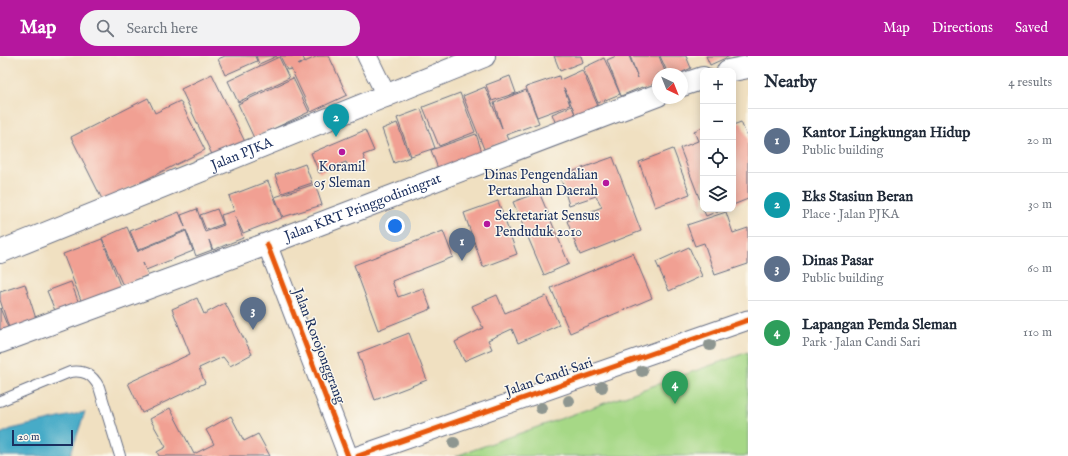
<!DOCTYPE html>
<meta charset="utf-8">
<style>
:root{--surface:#fff;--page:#f2f2f3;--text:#1f2937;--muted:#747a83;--line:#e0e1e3;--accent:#b5179e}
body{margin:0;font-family:"IM FELL English",serif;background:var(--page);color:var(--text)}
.controls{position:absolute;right:12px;top:12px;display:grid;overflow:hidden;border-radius:8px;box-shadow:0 2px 10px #0003}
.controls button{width:36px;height:36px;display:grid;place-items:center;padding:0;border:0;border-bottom:1px solid var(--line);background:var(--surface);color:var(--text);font:20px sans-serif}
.compass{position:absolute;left:652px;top:12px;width:36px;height:36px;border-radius:50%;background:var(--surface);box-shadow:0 2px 10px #0003;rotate:137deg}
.scale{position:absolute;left:12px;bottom:10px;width:61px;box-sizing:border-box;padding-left:4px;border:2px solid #1b2f5e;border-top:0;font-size:11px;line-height:14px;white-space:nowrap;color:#1b2f5e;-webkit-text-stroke:3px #fbf7ec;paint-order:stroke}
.you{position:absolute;left:395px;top:170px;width:14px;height:14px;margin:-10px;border:3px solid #fff;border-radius:50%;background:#1a73e8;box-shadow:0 0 0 6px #1a73e833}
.badge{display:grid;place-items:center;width:26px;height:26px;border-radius:50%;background:var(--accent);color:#fff;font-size:13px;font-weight:700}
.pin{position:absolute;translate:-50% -33px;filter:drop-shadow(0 1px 2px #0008)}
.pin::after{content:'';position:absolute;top:21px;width:14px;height:12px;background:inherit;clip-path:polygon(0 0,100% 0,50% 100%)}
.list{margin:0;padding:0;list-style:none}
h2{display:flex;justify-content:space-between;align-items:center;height:52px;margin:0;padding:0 16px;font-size:17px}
h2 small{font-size:13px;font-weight:400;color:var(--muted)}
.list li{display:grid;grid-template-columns:26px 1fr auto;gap:12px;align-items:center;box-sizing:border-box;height:64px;padding:0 16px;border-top:1px solid var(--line)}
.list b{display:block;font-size:15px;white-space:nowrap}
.list p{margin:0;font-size:13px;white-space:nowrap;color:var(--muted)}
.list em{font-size:13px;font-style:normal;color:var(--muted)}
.icon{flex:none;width:22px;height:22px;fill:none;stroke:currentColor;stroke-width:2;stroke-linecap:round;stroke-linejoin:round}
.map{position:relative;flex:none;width:748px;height:400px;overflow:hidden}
header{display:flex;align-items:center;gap:24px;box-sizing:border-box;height:56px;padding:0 20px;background:var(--accent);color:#fff}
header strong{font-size:19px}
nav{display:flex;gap:22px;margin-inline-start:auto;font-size:14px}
.search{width:280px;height:36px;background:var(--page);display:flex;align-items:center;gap:10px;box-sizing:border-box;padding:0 14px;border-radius:22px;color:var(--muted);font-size:15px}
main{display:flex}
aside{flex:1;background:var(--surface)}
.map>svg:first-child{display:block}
.green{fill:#a6d886;stroke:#608472}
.water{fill:#47abc7;stroke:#316d92}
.building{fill:#f1a093}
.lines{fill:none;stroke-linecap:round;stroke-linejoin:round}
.service-casing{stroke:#666d81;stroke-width:12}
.minor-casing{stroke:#666d81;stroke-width:21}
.secondary-casing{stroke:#666d81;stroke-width:24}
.service{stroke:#fff;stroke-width:10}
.minor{stroke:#fff;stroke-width:19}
.secondary{stroke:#fff;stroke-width:22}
.cycleway-casing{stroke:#fbf7ec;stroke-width:8}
.cycleway{stroke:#e8590c;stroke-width:5}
.tree{fill:#8e9690}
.poi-dot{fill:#b5179e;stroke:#fbf7ec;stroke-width:1.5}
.labels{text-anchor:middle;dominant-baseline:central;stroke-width:3;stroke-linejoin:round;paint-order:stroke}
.street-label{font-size:14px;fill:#1b2f5e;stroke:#fbf7ec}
.poi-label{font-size:14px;fill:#1b2f5e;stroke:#fbf7ec}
</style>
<header>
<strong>Map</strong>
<div class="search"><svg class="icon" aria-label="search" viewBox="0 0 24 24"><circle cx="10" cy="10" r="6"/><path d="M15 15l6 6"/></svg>Search here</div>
<nav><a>Map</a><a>Directions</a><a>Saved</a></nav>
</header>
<main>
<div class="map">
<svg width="748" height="400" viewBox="0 0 748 400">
<rect width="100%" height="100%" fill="#fbf7ec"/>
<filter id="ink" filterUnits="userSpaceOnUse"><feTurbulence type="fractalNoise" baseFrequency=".025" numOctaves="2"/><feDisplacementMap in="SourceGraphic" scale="8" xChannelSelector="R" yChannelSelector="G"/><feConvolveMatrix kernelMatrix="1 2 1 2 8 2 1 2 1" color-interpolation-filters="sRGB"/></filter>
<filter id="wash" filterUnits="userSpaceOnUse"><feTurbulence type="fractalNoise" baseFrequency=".012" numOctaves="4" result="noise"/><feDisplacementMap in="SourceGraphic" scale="16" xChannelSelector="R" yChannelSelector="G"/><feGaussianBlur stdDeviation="0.9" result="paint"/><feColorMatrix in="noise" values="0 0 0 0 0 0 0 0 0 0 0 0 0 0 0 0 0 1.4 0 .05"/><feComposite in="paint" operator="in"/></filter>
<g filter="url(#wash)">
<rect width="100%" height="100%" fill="#f0e0c1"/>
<path class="green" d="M748,296V400H456Z"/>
<path class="water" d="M85,356L70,400H0V378L11,373Z"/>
<g id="blocks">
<g class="building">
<path d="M225,0H255L257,5L225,19L218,3Z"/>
<path d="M256,0H277L259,8Z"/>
<path d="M280,0H302L305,5L298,9L318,0H329L347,39L311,56L291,13L287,14Z"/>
<path d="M554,0H581L583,6L560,15Z"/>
<path d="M616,0H629L638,22L630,0H659L666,18H658V28L644,34L642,31L621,40L607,4Z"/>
<path d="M660,0H686L691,12L679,18H668Z"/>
<path d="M706,0H730L710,9Z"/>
<path d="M279,1L289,22L238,46L228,25Z"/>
<path d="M604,2L620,38L598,47L583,12Z"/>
<path d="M582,14L598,50L576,60L564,32L570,49L537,61L526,31L559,20L560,24Z"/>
<path d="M212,18L248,92L216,107L181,33Z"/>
<path d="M510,20L516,37L492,45L486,29Z"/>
<path d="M293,22L309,56L254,82L238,48Z"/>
<path d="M485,31L502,72L494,47L526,34L539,67L506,79L508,84L484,93L463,40Z"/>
<path d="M460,37L475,76L439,90L423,51Z"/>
<path d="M148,42L155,57L180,45L205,94L103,145L71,81Z"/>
<path d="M572,50L577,63L557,71L552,58Z"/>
<path d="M421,53L435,92L411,100L397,62Z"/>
<path d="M741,66L748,83V143L733,149V69Z"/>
<path d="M397,67L410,101L394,107L382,73Z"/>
<path d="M703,71V152L680,92L698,85L694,75Z"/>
<path d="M365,74L374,95L363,99L366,107L350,114L346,106L319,117L311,97Z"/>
<path d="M476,78L484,102L440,118L431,94Z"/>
<path d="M673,93L690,138L655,151L639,106Z"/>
<path d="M613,101L641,175L580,199L567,165L602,151L596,140L569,149L560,120Z"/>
<path d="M305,108L312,127L282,137L275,119Z"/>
<path d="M268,125L282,162L243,177L235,160L243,182L213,194L209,184L212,194L196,200L186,174L138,194L130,175L179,156L185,171L181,159L197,153L205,176L224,169L221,159L234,155L229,140Z"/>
<path d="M315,128L322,149L283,161L275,141Z"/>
<path d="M539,136L569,208L544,219L513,146Z"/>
<path d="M498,145L517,198L483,211L464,157Z"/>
<path d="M217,153L223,168L206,174L200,159Z"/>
<path d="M703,153H723L706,160Z"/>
<path d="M726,156L733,177L748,172V208L715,219L704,187L695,190L687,169Z"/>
<path d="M127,171L138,196V195L186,175L193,195L146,214L143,207L148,219L123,230L102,182Z"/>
<path d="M443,175L453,201L392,225L398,241L423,232L431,253L378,274L354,209Z"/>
<path d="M102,183L123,237L84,252L63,198Z"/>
<path d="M689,191L702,220L669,235L656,206Z"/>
<path d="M633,197L652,242L570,277L551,232Z"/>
<path d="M71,226L81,253L58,262L47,235Z"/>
<path d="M25,228L37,266L10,275L0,244V236Z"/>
<path d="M497,239L505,257L546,240L559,269L518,287L512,273L488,284L492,293L464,305L455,286L483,272L472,250Z"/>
<path d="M197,242L204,258L225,247L252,298L230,310L223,301L199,312L205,327L142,357L128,327L190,298L172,253Z"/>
<path d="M0,252L9,274L0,278Z"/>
<path d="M409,277L427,324L375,344L358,297Z"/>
<path d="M170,352L194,398L214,388L206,374L231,360L244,385L258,378L270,400H159L157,396L166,391L150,363Z"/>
</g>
</g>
</g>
<g filter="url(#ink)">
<use href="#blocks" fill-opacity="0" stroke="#666d81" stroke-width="1"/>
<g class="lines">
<defs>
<path id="service" d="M0,345L70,316C84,314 92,318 99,331L120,400"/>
<g id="minor">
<path d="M367,0L387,41"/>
<path d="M267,188L348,400"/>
<path d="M358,400L748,264"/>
</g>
<g id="secondary">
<path d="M728,15L748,11"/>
<path d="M682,29L703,22"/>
<path id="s1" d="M0,196L484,0"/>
<path id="s2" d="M0,286L267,188L658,39"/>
</g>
</defs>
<use href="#service" class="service-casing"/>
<use href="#minor" class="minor-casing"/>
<use href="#secondary" class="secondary-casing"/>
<use href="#service" class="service"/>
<use href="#minor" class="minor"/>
<use href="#secondary" class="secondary"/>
<defs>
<g id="cycleway">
<path d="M267,188L348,400"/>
<path d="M358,400L748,264"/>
</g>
</defs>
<use href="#cycleway" class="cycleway-casing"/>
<use href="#cycleway" class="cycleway"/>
</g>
<g class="tree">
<circle cx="710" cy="289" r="6"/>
<circle cx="642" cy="315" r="6"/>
<circle cx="602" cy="331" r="6"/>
<circle cx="569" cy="345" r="6"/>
<circle cx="541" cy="352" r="6"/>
<circle cx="454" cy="387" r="6"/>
</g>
</g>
<g class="poi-dot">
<circle cx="342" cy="96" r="4"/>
<circle cx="606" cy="127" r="4"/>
<circle cx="487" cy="168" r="4"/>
</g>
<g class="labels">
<g class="street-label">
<text stroke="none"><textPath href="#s1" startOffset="261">Jalan PJKA</textPath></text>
<text stroke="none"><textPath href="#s2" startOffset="387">Jalan KRT Pringgodiningrat</textPath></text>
<text transform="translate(319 290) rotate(69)">Jalan Rorojonggrang</text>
<text transform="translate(549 321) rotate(-19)">Jalan Candi Sari</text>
</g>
<g class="poi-label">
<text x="342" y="111">Koramil<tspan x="342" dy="16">05 Sleman</tspan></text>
<text x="598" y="119" text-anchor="end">Dinas Pengendalian<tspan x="598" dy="16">Pertanahan Daerah</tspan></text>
<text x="495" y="160" text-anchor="start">Sekretariat Sensus<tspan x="495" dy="16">Penduduk 2010</tspan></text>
</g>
</g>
</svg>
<div class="controls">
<button>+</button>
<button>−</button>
<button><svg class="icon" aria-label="locate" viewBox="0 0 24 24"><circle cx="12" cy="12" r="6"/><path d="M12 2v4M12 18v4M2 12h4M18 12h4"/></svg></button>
<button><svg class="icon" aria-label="layers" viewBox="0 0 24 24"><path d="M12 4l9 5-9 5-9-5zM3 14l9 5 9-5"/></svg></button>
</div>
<svg class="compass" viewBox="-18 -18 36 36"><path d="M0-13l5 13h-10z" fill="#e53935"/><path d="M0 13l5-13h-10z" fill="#747a83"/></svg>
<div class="scale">20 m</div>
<div class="you"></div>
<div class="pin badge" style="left:462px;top:205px;background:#5c6f8a">1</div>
<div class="pin badge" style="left:336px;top:81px;background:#0f9aa8">2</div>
<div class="pin badge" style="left:253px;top:274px;background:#5c6f8a">3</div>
<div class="pin badge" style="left:675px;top:348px;background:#2e9e5b">4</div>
</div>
<aside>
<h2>Nearby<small>4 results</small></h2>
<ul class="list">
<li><span class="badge" style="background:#5c6f8a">1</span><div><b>Kantor Lingkungan Hidup</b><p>Public building</p></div><em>20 m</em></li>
<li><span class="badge" style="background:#0f9aa8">2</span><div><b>Eks Stasiun Beran</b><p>Place · Jalan PJKA</p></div><em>30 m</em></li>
<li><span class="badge" style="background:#5c6f8a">3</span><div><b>Dinas Pasar</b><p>Public building</p></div><em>60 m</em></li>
<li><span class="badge" style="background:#2e9e5b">4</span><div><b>Lapangan Pemda Sleman</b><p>Park · Jalan Candi Sari</p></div><em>110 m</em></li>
</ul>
</aside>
</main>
